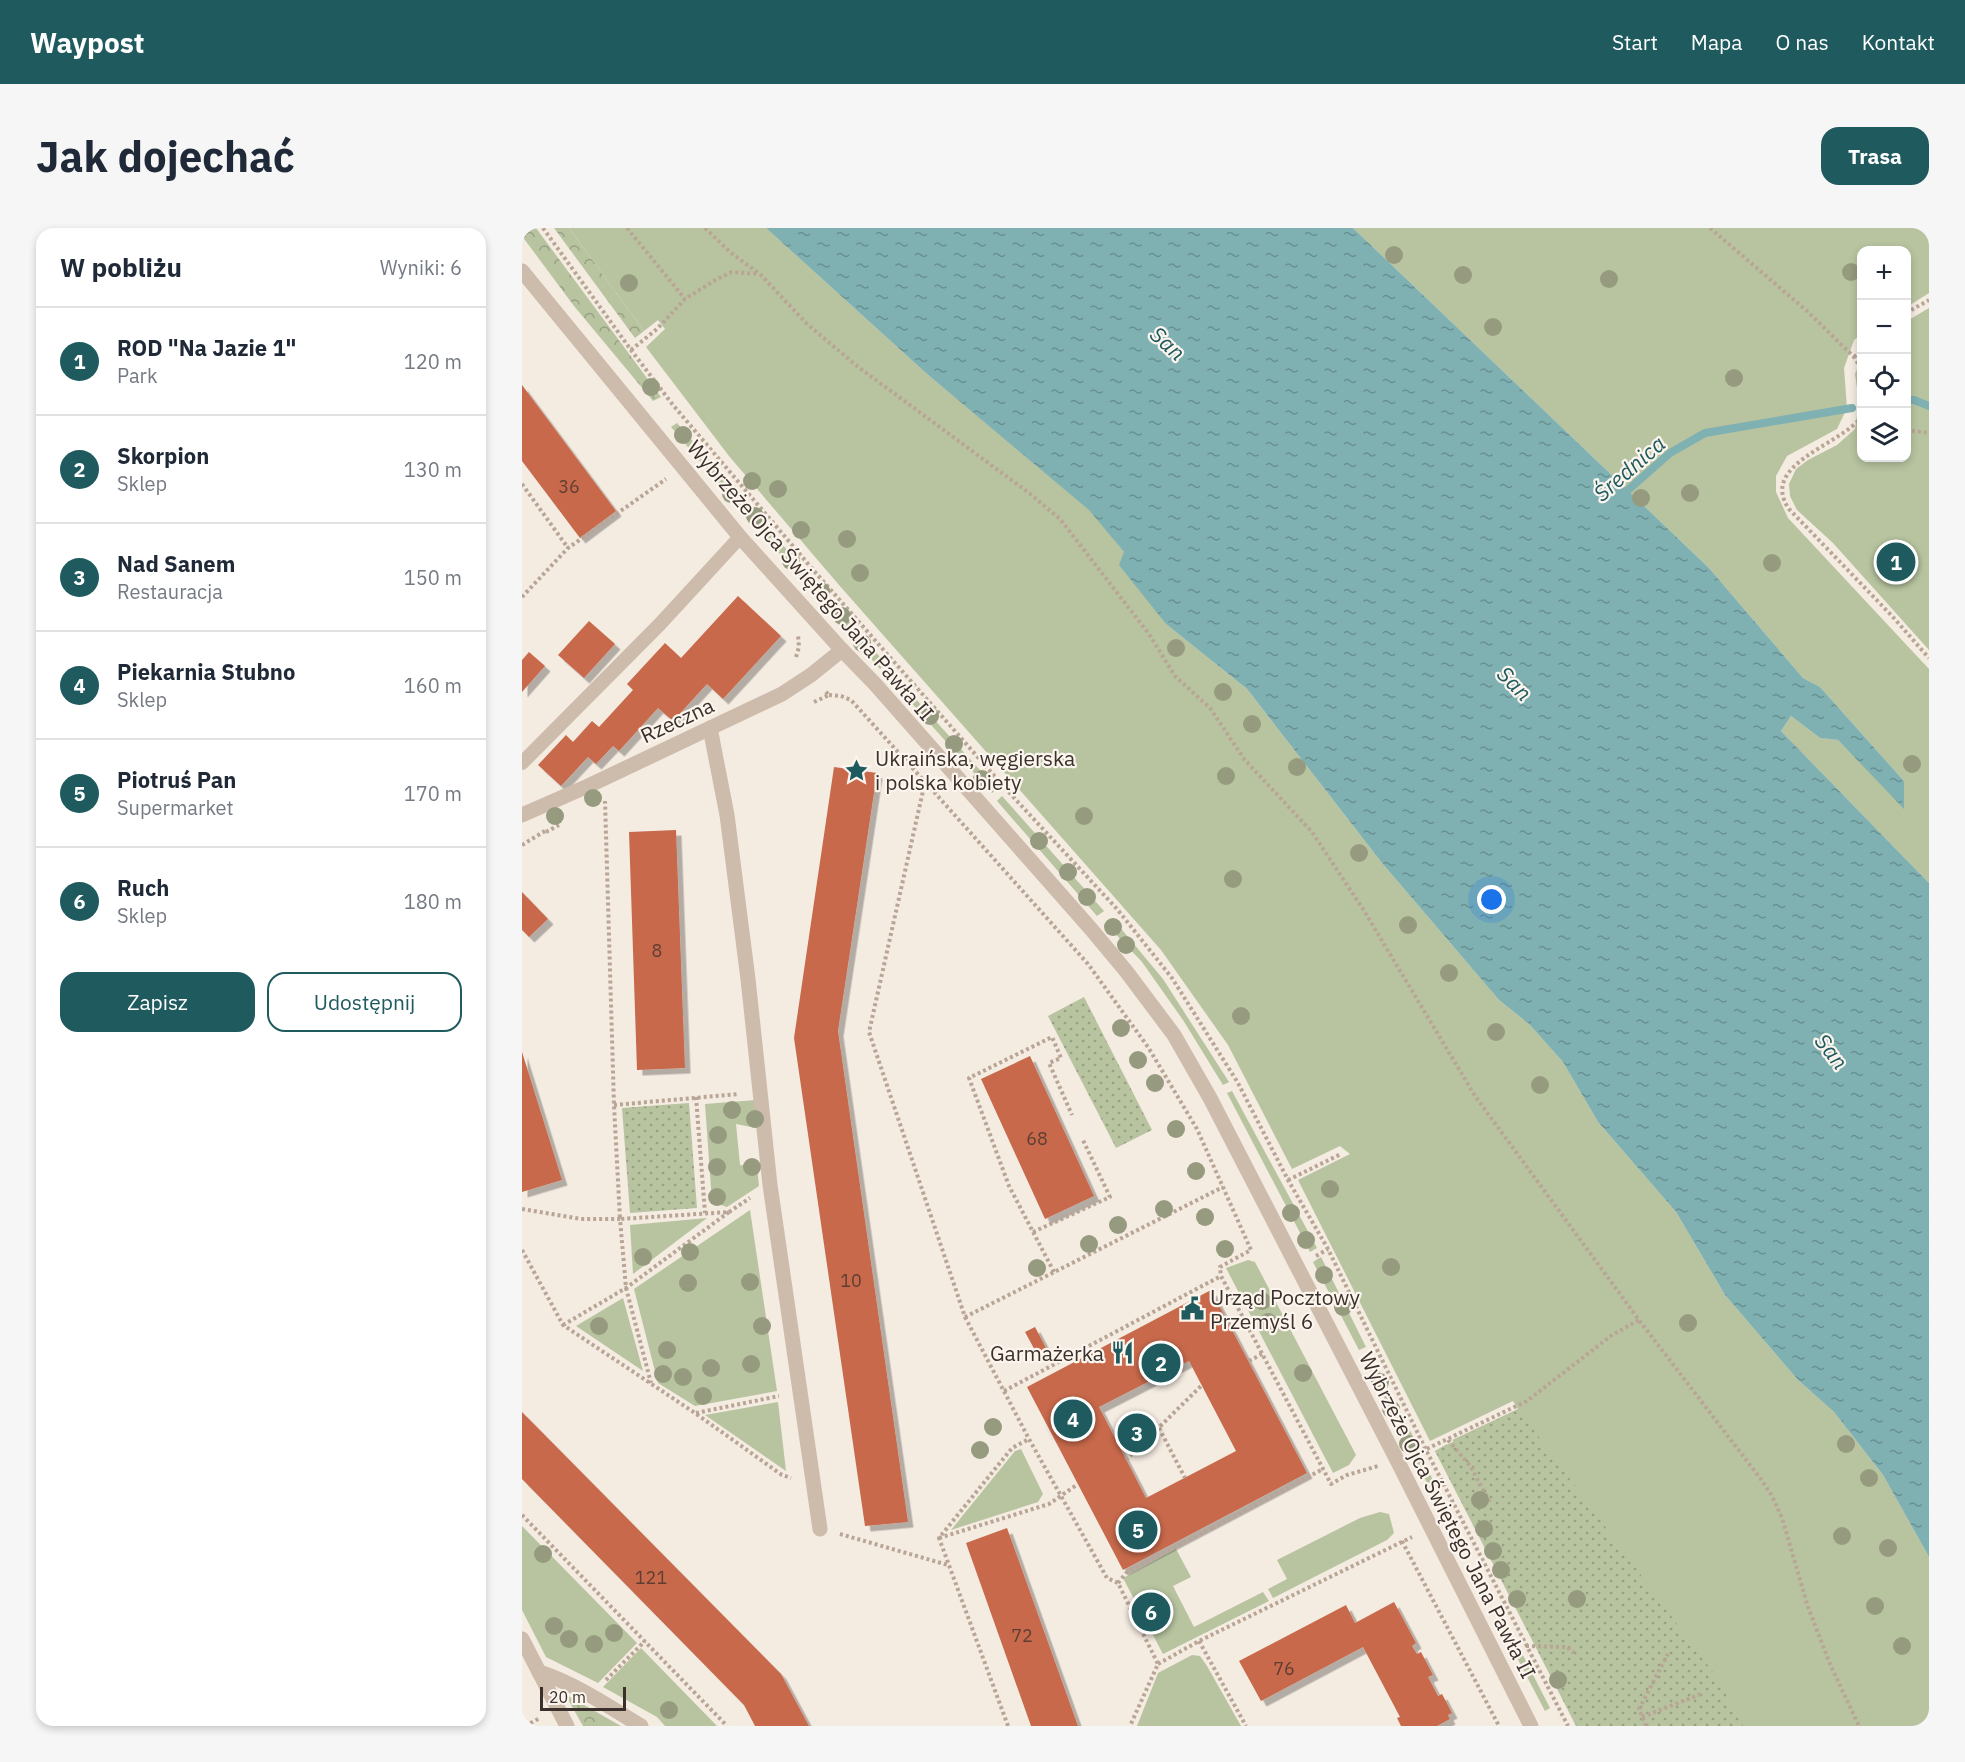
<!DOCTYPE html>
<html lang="pl">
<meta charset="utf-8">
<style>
:root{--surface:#fff;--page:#f6f6f7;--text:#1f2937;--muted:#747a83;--line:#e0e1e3;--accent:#1f5a5e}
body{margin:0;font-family:"IBM Plex Sans",sans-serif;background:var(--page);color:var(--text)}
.controls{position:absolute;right:18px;top:18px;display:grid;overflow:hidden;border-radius:12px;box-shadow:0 3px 9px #0003}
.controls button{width:54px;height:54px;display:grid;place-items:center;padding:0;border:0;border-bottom:2px solid var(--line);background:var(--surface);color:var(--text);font:30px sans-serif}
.scale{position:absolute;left:18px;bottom:15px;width:86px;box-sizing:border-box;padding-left:6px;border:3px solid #3b302b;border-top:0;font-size:16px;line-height:21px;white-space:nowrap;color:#3b302b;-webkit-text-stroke:4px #fbf5ee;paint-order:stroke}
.you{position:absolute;left:970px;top:672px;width:21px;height:21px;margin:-15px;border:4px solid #fff;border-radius:50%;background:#1a73e8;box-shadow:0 0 0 9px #1a73e833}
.badge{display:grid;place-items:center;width:39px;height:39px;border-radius:50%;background:var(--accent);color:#fff;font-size:20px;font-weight:700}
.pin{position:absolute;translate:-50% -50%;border:3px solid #fff;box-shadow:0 2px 6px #0006}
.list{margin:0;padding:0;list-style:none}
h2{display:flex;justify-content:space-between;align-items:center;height:78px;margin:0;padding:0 24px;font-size:26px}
h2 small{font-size:20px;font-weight:400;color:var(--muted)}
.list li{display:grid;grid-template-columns:39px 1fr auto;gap:18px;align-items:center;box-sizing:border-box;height:108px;padding:0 24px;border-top:2px solid var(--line)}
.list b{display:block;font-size:22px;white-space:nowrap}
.list p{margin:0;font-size:20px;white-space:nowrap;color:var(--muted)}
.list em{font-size:20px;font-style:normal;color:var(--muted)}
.actions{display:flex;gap:12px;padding:18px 24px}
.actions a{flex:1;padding:14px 0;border:2px solid var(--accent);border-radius:18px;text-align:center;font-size:21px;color:var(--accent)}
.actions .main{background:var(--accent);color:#fff}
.icon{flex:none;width:33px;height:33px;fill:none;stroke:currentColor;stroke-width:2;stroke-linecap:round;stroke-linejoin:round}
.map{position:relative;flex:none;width:1407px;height:1498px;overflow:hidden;border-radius:18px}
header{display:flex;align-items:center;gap:36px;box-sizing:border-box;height:84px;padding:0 30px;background:var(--accent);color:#fff}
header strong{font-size:28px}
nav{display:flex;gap:33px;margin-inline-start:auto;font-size:21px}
.intro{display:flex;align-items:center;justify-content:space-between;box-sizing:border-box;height:144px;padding:0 36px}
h1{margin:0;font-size:42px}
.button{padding:15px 27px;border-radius:18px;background:var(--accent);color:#fff;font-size:21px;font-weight:700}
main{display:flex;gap:36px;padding:0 36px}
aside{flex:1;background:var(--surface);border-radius:18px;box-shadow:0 3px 9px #0003}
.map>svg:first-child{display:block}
.green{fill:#b8c4a0}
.forest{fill:url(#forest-crowns)}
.park{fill:url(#park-dots)}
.water{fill:url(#water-ripples)}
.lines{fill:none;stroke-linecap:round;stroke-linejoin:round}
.stream{stroke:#7fb0b2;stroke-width:8}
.building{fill:#c8694b;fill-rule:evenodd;filter:url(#shadow)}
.path{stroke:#b9a596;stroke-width:4;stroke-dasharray:3 3;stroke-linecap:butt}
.lane{stroke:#cdbbac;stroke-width:14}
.street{stroke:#cdbbac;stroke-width:15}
.tree{fill:#969b7f}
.labels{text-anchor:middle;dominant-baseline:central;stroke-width:4.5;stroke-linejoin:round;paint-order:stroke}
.number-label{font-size:18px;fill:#5e3e33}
.street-label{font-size:21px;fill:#3b302b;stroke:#fbf5ee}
.poi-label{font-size:21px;fill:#3b302b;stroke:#fbf5ee;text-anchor:start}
.water-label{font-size:22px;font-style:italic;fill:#1f5a5e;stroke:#fbf5ee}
</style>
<header>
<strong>Waypost</strong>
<nav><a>Start</a><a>Mapa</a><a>O nas</a><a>Kontakt</a></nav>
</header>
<div class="intro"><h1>Jak dojechać</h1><a class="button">Trasa</a></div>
<main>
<aside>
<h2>W pobliżu<small>Wyniki: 6</small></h2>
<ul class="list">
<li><span class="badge">1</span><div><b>ROD &quot;Na Jazie 1&quot;</b><p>Park</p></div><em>120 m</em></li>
<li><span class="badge">2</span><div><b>Skorpion</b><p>Sklep</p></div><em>130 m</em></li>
<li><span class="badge">3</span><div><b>Nad Sanem</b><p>Restauracja</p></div><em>150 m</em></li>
<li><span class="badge">4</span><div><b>Piekarnia Stubno</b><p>Sklep</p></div><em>160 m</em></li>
<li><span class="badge">5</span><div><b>Piotruś Pan</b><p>Supermarket</p></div><em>170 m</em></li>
<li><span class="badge">6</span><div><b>Ruch</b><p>Sklep</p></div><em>180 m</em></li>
</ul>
<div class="actions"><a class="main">Zapisz</a><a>Udostępnij</a></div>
</aside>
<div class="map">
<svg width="1407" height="1498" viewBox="0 0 1407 1498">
<defs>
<pattern id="forest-crowns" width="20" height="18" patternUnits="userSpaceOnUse" patternTransform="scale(1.5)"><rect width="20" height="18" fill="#b8c4a0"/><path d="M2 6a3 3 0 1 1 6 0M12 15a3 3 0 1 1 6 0" fill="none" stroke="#97a083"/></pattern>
<pattern id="park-dots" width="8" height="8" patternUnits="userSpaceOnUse" patternTransform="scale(1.5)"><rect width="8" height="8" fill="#b8c4a0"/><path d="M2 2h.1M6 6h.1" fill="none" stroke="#97a083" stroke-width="1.8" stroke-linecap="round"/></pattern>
<pattern id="water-ripples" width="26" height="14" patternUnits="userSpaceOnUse" patternTransform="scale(1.5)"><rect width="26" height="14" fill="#7fb0b2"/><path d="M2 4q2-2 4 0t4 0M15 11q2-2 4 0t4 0" fill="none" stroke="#699091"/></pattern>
<filter id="shadow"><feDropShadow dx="5.5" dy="5.5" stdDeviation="0" flood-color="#0004"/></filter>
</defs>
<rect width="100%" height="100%" fill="#f4ebe1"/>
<g class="green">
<path d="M47,0H244L405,146L568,282L602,324L644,396L725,461L860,635L977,772L1007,796L1041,834L1076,894L1154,984L1203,1067L1276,1152L1312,1184L1361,1247L1407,1329V1498H1194L1012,1413L913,1223L925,1216L946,1241L951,1237L930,1212L996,1181L991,1173L908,1213L776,952L828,926L818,918L770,941L706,817L639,722L317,357L207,228L124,119L143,101L136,92L122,103Z"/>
<path d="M831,0H1407V65L1385,79L1384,22H1340L1339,107L1332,112L1322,140L1325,180L1315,201L1265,228L1254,248V264L1266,290L1407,441V655L1259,503L1269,488L1298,510L1316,512L1382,580V553L1298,459L1281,450L1187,340Z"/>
<path d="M1407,80V422L1311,315L1275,282L1268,268L1267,256L1274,241L1286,232L1315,217L1333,201L1337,174L1333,146L1339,132L1340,230H1384L1385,93Z"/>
<path d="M155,195L364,436L358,441L203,263L149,199Z"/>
<path d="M373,448L475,561L470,565L368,451Z"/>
<path d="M480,568L582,683L575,688L475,573Z"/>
<path d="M591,691L641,751L707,854L701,857L661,792L620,734L585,697Z"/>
<path d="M710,863L795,1020L788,1024L705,865Z"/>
<path d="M234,872L239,901L214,896L218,937L235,939L237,958L205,979L190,974L183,876Z"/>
<path d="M228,982L255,1163L173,1178L136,1155L112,1061Z"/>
<path d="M185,990L111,1046L108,997Z"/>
<path d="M799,1029L844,1119L837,1122L791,1034Z"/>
<path d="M726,1032L733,1034L834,1227L827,1237L811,1245L704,1040Z"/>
<path d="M101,1070L121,1143L54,1098Z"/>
<path d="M849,1127L896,1218L889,1221L842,1131Z"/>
<path d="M256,1174L264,1243L183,1187Z"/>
<path d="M499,1221L521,1266L516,1274L429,1302L493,1223Z"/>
<path d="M899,1230L926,1279L920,1282L892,1231Z"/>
<path d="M858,1284L867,1286L872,1305L865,1312L751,1370L746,1361L765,1351L755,1332L838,1290Z"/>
<path d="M0,1298L115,1415L76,1455L24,1429L0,1382Z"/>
<path d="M654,1321L669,1349L651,1358L672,1399L741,1364L747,1373L641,1426L601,1350Z"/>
<path d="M988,1402L1028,1480L1023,1483L982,1405Z"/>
<path d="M119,1420L195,1498H143L135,1489L81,1459Z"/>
<path d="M670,1427L678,1428L685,1438L719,1498H615L636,1445Z"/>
</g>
<g class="forest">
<path d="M0,0H14L139,169L131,173L52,78L0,8Z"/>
<path d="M32,0H47L122,103L113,110Z"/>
<path d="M43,1466L99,1498H61Z"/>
</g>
<g class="park">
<path d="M562,769L630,902L594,920L526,788Z"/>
<path d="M167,875L175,980L108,985L100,880Z"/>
<path d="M996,1181L1196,1451L1221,1498H1054L913,1223Z"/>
</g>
<path class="water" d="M244,0H831L1187,340L1281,450L1298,459L1382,553V581L1316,512L1298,510L1269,488L1259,503L1407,655V1329L1361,1247L1312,1184L1276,1152L1203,1067L1154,984L1076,894L1041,834L1007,796L977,772L860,635L725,461L644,396L597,337L602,324L567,282L405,146Z"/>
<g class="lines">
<g class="stream">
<path d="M1384,172H1392L1407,178"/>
<path d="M1097,270L1148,225L1183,205L1330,180"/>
</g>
</g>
<g class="building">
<path d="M0,157L94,283L58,310L0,233Z"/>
<path d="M216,368L259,408L201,471L185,456L151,493L136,480L97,523L91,518L74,536L66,529L39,558L16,537L44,507L51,514L70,493L77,499L111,462L105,456L143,415L159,430Z"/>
<path d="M67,393L93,416L62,450L36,427Z"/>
<path d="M7,424L23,438L0,464V432Z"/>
<path d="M312,539L355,545L316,803L386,1294L343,1298L272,810Z"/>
<path d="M154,602L163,840L115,842L107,604Z"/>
<path d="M0,664L26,691L7,709L0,702Z"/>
<path d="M0,824L40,952L0,964Z"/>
<path d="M508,828L572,968L523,991L459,851Z"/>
<path d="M689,1062L785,1245L601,1342L505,1159ZM667,1133L714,1223L624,1270L577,1179Z"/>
<path d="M513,1099L524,1120L515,1126L503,1104Z"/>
<path d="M0,1184L259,1446L287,1498H233L222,1477L0,1251Z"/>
<path d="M485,1300L556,1498H509L444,1315Z"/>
<path d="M628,1371L638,1389L629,1394L618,1376Z"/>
<path d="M872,1374L894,1415L890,1418L895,1426L899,1424L911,1447L906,1449L916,1468L920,1466L930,1485L926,1487L928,1491L915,1498H879L875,1490L878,1489L841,1419L739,1473L717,1433L824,1377L833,1395Z"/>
</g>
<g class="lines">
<g class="path">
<path d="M21,0L109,122L151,177L293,344L483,560L595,681L650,750L716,855L766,952L806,1021L904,1222L1046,1498"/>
<path d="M105,0L163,71"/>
<path d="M183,0L209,25L238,46L285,96L335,138L507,265L538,291L627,406L653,448L688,480L722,531L790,604L841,681L953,868L1117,1092L1238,1250L1250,1268L1260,1290L1286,1379L1308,1436L1337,1498"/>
<path d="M1188,0L1285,83L1332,129L1340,142"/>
<path d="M1384,85L1407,72"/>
<path d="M109,122L135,101L163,71L195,51L210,44L236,46"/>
<path d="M1332,129L1340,123"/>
<path d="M1340,188C1320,217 1236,236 1267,281L1370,388L1407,430"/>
<path d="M1384,202L1407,205"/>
<path d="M0,256L46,320"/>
<path d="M0,369L46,320L144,251"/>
<path d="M274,429L277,419L276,407"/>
<path d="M307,467L319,468L329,472L403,554L347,804L443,1089L701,959"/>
<path d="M292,474L307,467L302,462"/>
<path d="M404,555L566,736L626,819L675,901L729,1022L698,1039L699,1048"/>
<path d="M24,604L37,597"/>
<path d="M0,617L23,603"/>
<path d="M174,869L183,985"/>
<path d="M92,877L217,866"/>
<path d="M766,952L819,926"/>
<path d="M0,981L59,991H98L104,1060L129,1155"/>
<path d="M207,984L228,970"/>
<path d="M511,1004L588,969L560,910"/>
<path d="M0,1022L41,1097L173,1185L260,1247L269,1250"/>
<path d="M794,1028L806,1021"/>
<path d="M532,1044L487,958L447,850L530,809L539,830L527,835L550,887"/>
<path d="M443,1089L507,1211L585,1350L596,1355L636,1436L608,1498"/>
<path d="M41,1097L104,1060L207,984L98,991L92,877L83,573"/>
<path d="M727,1133L740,1126"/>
<path d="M482,1163L699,1048L809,1256L825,1247L856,1238"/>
<path d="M174,1185L257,1168"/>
<path d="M637,1200L663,1250"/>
<path d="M926,1212L949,1239L968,1275"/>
<path d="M894,1226L1005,1173L1090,1107L1117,1092"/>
<path d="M604,1232L680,1157"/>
<path d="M0,1287L205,1498"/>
<path d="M690,1300L801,1241"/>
<path d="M318,1306L426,1337"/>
<path d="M417,1310L527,1276L556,1256"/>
<path d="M880,1313L977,1498"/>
<path d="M596,1355L605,1344L690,1300L688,1296"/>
<path d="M677,1413L724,1498"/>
<path d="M1004,1418L1045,1419L1052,1425"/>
<path d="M636,1436L677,1413L890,1309"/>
<path d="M84,1452L123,1413"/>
<path d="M1120,1489L1179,1466"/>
<path d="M3,1498L18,1490"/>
<path d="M486,1498L417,1310L490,1220L507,1211"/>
<path d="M1124,1498L1117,1481L1146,1426"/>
</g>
<path class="lane" d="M0,535L138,396L218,309"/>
<g class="street">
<path d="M0,43L218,309L320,422L353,456L569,701L604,743L652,807L688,870L875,1232L1009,1498"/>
<path d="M188,500L205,587L226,751L248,957L298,1301"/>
<path d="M0,587L66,558L260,466L289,447L320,422"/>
<path d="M0,1411L45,1498"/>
<path d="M17,1444C54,1456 86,1478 119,1498"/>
</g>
</g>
<g class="tree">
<circle cx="872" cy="27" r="9"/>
<circle cx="1329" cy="44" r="9"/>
<circle cx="941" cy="47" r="9"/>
<circle cx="1087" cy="51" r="9"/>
<circle cx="107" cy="55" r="9"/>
<circle cx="971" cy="99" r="9"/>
<circle cx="1212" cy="150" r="9"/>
<circle cx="129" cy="159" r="9"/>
<circle cx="161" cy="207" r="9"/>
<circle cx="230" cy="253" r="9"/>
<circle cx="256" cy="261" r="9"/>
<circle cx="1168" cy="265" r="9"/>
<circle cx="209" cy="266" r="9"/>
<circle cx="1119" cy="270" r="9"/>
<circle cx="233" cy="288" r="9"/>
<circle cx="279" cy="302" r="9"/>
<circle cx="325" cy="311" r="9"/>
<circle cx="269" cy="333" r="9"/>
<circle cx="1250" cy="335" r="9"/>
<circle cx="338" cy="345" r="9"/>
<circle cx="299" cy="363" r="9"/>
<circle cx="320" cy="388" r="9"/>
<circle cx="340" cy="415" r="9"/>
<circle cx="654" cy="420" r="9"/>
<circle cx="701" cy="464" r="9"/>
<circle cx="408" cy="488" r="9"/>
<circle cx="730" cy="496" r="9"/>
<circle cx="432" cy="516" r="9"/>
<circle cx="1390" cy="536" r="9"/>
<circle cx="775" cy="539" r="9"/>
<circle cx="704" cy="548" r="9"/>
<circle cx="460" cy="551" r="9"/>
<circle cx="71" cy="570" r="9"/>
<circle cx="33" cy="588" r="9"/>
<circle cx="562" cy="588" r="9"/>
<circle cx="517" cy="613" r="9"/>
<circle cx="837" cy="625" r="9"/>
<circle cx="546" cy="644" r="9"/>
<circle cx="711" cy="651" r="9"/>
<circle cx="565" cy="669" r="9"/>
<circle cx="886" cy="697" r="9"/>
<circle cx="591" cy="699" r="9"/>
<circle cx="604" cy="717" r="9"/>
<circle cx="927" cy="745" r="9"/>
<circle cx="719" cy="788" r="9"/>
<circle cx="599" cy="800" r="9"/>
<circle cx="974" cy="804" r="9"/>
<circle cx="616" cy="832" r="9"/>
<circle cx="633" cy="855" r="9"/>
<circle cx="1018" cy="857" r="9"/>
<circle cx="210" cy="882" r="9"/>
<circle cx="233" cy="891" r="9"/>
<circle cx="654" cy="901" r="9"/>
<circle cx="196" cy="907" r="9"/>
<circle cx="195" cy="939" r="9"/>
<circle cx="230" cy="939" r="9"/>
<circle cx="674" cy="943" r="9"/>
<circle cx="808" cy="961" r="9"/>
<circle cx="195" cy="969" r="9"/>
<circle cx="642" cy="981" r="9"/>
<circle cx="769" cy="985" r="9"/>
<circle cx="683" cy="989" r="9"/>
<circle cx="596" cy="997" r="9"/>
<circle cx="784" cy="1012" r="9"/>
<circle cx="567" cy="1016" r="9"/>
<circle cx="703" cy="1021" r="9"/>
<circle cx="168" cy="1024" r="9"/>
<circle cx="121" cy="1029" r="9"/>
<circle cx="869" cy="1039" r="9"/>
<circle cx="515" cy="1040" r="9"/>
<circle cx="802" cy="1047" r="9"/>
<circle cx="228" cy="1054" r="9"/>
<circle cx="166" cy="1055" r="9"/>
<circle cx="740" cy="1073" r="9"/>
<circle cx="821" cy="1079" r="9"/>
<circle cx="746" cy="1094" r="9"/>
<circle cx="1166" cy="1095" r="9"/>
<circle cx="77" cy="1098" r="9"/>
<circle cx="240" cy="1098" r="9"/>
<circle cx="145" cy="1122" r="9"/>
<circle cx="229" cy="1136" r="9"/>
<circle cx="189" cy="1140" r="9"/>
<circle cx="781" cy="1145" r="9"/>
<circle cx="141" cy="1146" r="9"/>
<circle cx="161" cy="1149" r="9"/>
<circle cx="858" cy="1154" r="9"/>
<circle cx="181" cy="1168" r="9"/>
<circle cx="869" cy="1181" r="9"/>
<circle cx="471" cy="1199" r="9"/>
<circle cx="886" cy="1216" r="9"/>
<circle cx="1324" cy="1216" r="9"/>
<circle cx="458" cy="1222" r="9"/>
<circle cx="1347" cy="1250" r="9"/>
<circle cx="958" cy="1272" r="9"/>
<circle cx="962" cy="1301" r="9"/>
<circle cx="1320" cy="1308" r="9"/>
<circle cx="1366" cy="1320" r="9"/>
<circle cx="971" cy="1323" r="9"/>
<circle cx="21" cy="1326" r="9"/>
<circle cx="979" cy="1342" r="9"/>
<circle cx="995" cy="1371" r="9"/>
<circle cx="1055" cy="1371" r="9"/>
<circle cx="1353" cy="1378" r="9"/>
<circle cx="32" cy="1398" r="9"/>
<circle cx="92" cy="1405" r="9"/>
<circle cx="47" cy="1411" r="9"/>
<circle cx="72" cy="1416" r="9"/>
<circle cx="1380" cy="1418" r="9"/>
<circle cx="1036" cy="1452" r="9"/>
<circle cx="147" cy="1482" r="9"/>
</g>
<defs>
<symbol id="sight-bare" viewBox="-9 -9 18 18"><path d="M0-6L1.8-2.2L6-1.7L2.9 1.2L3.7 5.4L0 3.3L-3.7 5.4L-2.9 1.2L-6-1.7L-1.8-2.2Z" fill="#1f5a5e" stroke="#fbf5ee" stroke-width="2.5" paint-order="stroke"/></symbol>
<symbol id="civic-bare" viewBox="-9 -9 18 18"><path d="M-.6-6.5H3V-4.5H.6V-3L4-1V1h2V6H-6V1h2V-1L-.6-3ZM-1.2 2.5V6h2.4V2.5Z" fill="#1f5a5e" stroke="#fbf5ee" stroke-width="2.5" paint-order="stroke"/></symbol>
<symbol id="restaurant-bare" viewBox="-9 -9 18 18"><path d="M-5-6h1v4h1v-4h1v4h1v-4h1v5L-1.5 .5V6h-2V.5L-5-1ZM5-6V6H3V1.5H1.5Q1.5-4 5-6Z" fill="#1f5a5e" stroke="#fbf5ee" stroke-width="2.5" paint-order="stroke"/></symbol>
</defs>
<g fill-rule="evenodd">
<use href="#sight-bare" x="318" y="526" width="33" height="33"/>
<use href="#civic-bare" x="654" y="1064" width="33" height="33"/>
<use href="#restaurant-bare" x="584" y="1108" width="33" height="33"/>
</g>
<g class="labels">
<g class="number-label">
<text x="47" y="258">36</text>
<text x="135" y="722">8</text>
<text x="515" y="910">68</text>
<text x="329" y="1052">10</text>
<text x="129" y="1349">121</text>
<text x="500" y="1407">72</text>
<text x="762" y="1440">76</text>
</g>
<g class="street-label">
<text transform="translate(289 352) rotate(49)">Wybrzeże Ojca Świętego Jana Pawła II</text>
<text transform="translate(155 492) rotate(-25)">Rzeczna</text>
<text transform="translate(926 1287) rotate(63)">Wybrzeże Ojca Świętego Jana Pawła II</text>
</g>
<g class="poi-label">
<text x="353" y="530">Ukraińska, węgierska<tspan x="353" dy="24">i polska kobiety</tspan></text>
<text x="688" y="1069">Urząd Pocztowy<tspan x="688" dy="24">Przemyśl 6</tspan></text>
<text x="582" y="1125" text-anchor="end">Garmażerka</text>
</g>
<g class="water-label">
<text transform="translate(646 115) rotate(42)">San</text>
<text transform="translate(1107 240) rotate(-41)">Średnica</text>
<text transform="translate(993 455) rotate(45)">San</text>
<text transform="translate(1310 823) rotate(52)">San</text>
</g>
</g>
</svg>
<div class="controls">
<button>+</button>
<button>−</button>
<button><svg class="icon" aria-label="locate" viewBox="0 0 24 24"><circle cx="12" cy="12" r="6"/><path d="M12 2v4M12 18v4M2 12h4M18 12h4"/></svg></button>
<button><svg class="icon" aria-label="layers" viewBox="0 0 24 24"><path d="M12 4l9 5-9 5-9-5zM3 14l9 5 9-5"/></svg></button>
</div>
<div class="scale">20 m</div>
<div class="you"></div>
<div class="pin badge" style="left:1374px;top:334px">1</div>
<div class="pin badge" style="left:639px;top:1135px">2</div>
<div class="pin badge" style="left:615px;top:1205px">3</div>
<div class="pin badge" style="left:551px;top:1191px">4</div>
<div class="pin badge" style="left:616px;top:1302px">5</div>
<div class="pin badge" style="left:629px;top:1384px">6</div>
</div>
</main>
